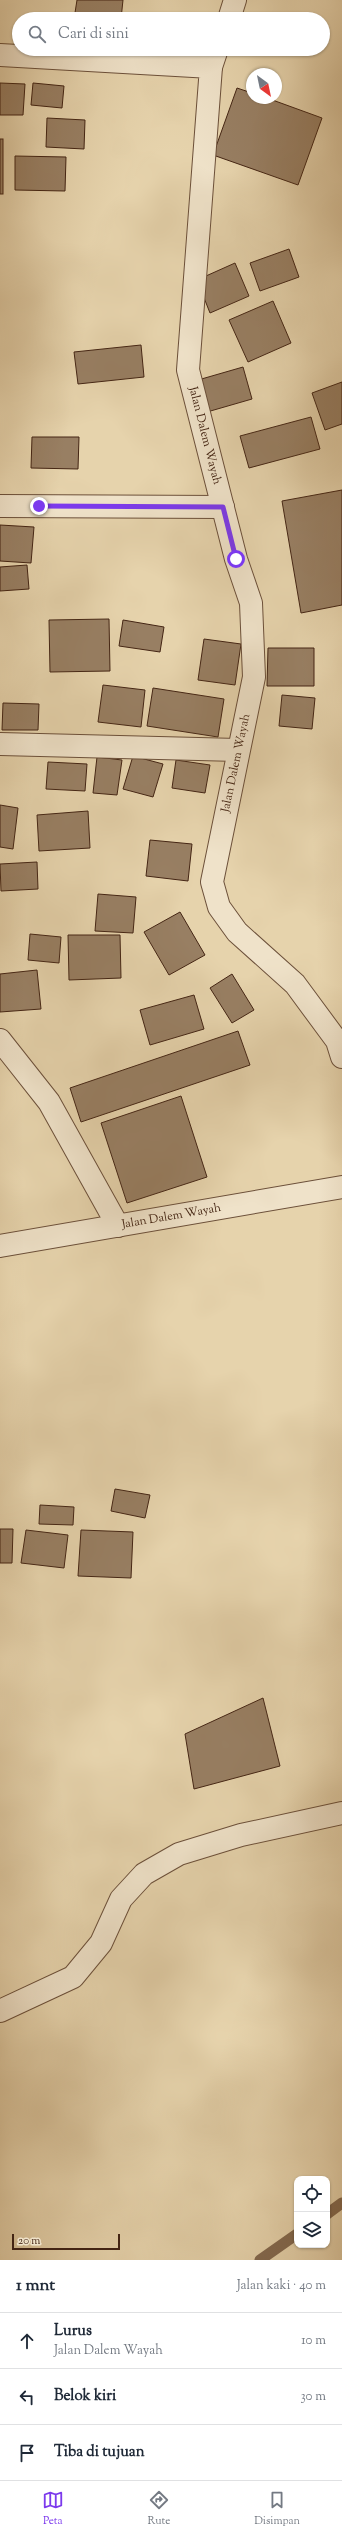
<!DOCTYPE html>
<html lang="id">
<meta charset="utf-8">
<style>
:root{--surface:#fff;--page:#f6f6f7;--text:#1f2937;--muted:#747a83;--line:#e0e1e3;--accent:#7c3aed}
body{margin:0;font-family:"Sorts Mill Goudy",serif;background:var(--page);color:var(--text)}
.controls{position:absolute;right:12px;bottom:12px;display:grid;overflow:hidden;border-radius:8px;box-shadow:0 1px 3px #0004}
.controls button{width:36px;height:36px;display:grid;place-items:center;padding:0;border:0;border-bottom:1px solid var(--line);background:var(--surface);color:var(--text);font:20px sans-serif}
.compass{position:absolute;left:246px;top:68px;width:36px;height:36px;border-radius:50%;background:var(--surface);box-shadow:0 1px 3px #0004;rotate:147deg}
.scale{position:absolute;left:12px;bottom:10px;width:108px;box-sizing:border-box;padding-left:4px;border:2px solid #442514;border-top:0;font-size:11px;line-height:14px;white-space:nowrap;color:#442514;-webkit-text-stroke:3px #efe2c9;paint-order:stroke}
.stop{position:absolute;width:12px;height:12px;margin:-9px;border:3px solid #7c3aed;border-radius:50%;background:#fff}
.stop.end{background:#7c3aed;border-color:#fff;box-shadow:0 1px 4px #0008}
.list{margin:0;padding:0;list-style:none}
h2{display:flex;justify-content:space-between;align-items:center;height:52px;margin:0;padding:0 16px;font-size:17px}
h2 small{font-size:13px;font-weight:400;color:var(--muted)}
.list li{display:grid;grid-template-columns:26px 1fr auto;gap:12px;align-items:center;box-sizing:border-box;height:56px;padding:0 16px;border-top:1px solid var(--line)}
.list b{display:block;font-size:15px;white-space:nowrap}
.list p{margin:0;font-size:13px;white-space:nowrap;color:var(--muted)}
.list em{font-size:13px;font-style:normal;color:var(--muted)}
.icon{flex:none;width:22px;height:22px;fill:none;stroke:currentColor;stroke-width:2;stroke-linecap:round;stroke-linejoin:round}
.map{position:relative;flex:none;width:342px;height:2260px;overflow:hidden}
.search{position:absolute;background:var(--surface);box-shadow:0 1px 3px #0004;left:12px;right:12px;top:12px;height:44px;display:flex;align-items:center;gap:10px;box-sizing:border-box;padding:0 14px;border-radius:22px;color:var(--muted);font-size:15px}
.sheet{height:220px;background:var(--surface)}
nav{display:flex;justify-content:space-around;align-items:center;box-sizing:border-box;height:56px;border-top:1px solid var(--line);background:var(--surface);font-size:11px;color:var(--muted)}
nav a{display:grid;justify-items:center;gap:2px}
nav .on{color:var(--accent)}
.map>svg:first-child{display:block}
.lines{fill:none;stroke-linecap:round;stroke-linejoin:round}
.stream{stroke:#846a50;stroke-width:11}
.building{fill:#987f63;stroke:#442514}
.minor-casing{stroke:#6c503a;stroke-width:24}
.minor{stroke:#efe2c9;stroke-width:22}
.route{stroke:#7c3aed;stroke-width:5}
.labels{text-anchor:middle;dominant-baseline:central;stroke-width:3.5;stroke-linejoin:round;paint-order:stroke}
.street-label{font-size:12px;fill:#442514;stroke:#efe2c9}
</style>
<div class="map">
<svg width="342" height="2260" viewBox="0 0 342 2260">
<rect width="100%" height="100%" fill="#e6d3ac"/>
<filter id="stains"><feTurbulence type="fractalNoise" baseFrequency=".005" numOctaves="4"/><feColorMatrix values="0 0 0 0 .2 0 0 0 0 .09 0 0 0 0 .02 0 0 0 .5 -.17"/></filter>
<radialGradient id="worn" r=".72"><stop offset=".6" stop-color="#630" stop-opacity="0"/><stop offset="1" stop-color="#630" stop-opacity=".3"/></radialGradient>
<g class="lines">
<g class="stream">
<path d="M327,2214L342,2203"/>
<path d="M260,2260L297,2234"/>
</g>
</g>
<g class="building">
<path d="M77,0H123L121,19H74Z"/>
<path d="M0,83L25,84L23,115H0Z"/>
<path d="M33,83L64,86L62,108L31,105Z"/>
<path d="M237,88L252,93V98H267L322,118L298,185L213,155Z"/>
<path d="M47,118L85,120L84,149L46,147Z"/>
<rect x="0" y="139" width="3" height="55"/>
<path d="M15,156L66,157L65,191L15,190Z"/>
<path d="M289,249L299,277L260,291L250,263Z"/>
<path d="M235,263L249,296L210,313L197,280Z"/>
<path d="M273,301L291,343L248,362L229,320Z"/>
<path d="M141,345L144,377L78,384L74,352Z"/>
<path d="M243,367L252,399L207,412L198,380Z"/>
<path d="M342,382V424L325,430L312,393Z"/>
<path d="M311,417L320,449L249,468L240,436Z"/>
<path d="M32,437H79L78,469L31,468Z"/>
<path d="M342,490V605L301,613L282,501Z"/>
<path d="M0,525L34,527L31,563L0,561Z"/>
<path d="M27,565L29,589L0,591V567Z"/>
<path d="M109,619L110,671L50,672L49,620Z"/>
<path d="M123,620L164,627L160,652L119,646Z"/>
<path d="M204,639L241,644L235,685L198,680Z"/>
<path d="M268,648H314V686H267Z"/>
<path d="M103,685L145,690L141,727L98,722Z"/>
<path d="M153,688L224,699L218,737L147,726Z"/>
<path d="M282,695L315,698L312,729L279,726Z"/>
<path d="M3,703L39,704L38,730H2Z"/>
<path d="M133,756L163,764L153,797L123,789Z"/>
<path d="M97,757L122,760L117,795L93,793Z"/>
<path d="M176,760L210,765L205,793L172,788Z"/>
<path d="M48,762L87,764L85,791L46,789Z"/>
<path d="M0,805L18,808L13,849L0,847Z"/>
<path d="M88,811L90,848L39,851L37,815Z"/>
<path d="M150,840L192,844L188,881L146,876Z"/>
<path d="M37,862L38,889L1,891L0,864Z"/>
<path d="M98,894L136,897L133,933L95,931Z"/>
<path d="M180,912L205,955L169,975L144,932Z"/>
<path d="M30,934L61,937L59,963L28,960Z"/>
<path d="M68,935H120L121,978L69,980Z"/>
<path d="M37,970L41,1009L0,1012V974Z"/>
<path d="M232,974L254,1010L232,1023L210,988Z"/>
<path d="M194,995L204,1029L150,1045L140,1010Z"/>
<path d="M238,1031L250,1065L81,1122L70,1088Z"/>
<path d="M181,1096L207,1177L127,1203L101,1123Z"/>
<path d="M115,1489L150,1495L145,1518L111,1511Z"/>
<path d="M40,1505L74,1507L73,1525L39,1524Z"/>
<path d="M0,1529H13L12,1563H0Z"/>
<path d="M26,1530L68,1535L64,1568L21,1563Z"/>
<path d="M81,1530L133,1532L131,1578L78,1576Z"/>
<path d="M263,1698L280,1766L194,1789L185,1734Z"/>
</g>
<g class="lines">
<defs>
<g id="minor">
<path d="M229,19L235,0"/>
<path id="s1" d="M0,55L211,67L188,370L236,559L251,603L254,677L212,882L219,907L237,932L295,984L337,1041L342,1057"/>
<path d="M211,67L217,49"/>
<path d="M0,506L223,507"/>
<path d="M0,744L238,750"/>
<path d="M0,1040L49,1102L118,1226"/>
<path id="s2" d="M0,1246L342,1187"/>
<path d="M0,2011L73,1977L101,1943L121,1899L144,1874L179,1854L241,1835L342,1813"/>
</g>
</defs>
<use href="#minor" class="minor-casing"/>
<use href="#minor" class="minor"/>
</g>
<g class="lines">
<path class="route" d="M39,506L223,507L236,559"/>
</g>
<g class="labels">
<g class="street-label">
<text stroke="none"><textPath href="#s1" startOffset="583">Jalan Dalem Wayah</textPath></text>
<text transform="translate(236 763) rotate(-78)">Jalan Dalem Wayah</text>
<text stroke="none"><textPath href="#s2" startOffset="174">Jalan Dalem Wayah</textPath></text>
</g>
</g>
<rect width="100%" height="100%" filter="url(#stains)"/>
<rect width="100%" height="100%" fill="url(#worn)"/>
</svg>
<div class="controls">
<button><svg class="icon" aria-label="locate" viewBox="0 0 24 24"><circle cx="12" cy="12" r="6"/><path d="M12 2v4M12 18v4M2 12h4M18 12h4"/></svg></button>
<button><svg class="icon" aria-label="layers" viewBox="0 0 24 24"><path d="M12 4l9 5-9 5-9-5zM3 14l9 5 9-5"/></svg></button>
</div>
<svg class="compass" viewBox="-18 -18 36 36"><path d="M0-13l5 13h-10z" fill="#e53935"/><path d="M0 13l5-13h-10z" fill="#747a83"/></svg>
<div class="scale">20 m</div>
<div class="stop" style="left:236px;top:559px"></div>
<div class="stop end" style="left:39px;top:506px"></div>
<div class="search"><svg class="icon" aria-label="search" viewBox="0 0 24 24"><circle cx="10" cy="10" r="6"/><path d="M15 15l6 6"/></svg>Cari di sini</div>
</div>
<section class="sheet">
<h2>1 mnt<small>Jalan kaki · 40 m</small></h2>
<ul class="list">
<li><svg class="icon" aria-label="ahead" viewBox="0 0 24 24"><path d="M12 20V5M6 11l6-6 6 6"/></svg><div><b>Lurus</b><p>Jalan Dalem Wayah</p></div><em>10 m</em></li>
<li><svg class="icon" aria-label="left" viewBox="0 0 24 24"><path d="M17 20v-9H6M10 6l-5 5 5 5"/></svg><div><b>Belok kiri</b></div><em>30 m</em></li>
<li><svg class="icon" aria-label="arrive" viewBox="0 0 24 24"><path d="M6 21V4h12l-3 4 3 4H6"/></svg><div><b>Tiba di tujuan</b></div></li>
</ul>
</section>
<nav>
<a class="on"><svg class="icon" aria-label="map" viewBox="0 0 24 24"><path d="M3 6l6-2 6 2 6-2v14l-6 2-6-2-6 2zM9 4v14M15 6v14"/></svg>Peta</a>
<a><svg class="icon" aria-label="directions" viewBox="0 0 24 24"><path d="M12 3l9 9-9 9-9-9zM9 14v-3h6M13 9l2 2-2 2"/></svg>Rute</a>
<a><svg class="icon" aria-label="saved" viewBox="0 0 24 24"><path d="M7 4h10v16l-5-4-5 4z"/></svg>Disimpan</a>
</nav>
